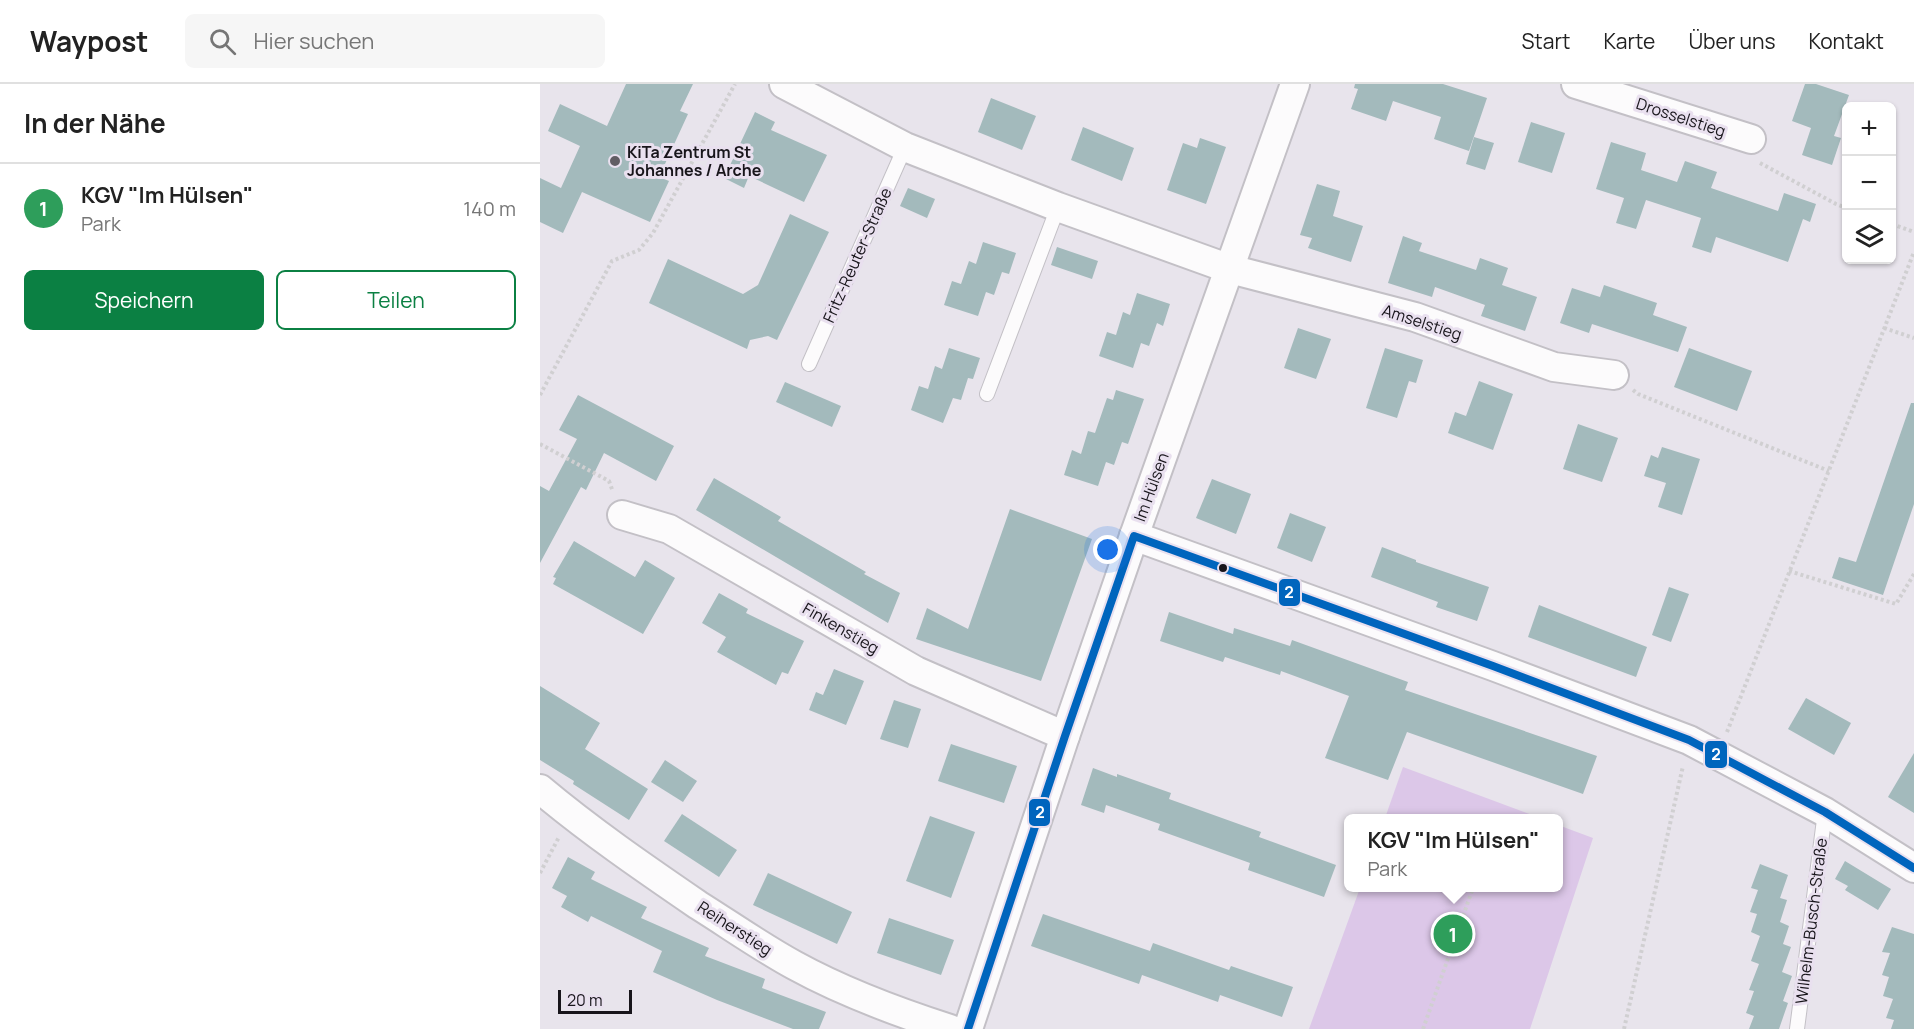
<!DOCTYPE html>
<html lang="de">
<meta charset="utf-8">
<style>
:root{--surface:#fff;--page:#f6f6f6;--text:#222;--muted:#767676;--line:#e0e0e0;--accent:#0b8043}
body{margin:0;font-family:Manrope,sans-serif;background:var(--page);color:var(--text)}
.controls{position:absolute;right:18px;top:18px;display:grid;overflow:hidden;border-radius:9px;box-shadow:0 2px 4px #0004}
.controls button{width:54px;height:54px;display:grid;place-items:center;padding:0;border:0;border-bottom:2px solid var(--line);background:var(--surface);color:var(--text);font:30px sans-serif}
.scale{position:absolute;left:18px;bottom:15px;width:74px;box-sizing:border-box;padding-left:6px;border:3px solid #18151b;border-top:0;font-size:16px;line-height:21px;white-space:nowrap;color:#18151b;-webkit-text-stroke:4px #e9e0ef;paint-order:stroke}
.you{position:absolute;left:568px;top:466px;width:21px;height:21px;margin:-15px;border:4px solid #fff;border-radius:50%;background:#1a73e8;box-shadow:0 0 0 9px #1a73e833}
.badge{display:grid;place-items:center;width:39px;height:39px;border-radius:50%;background:var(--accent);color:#fff;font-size:20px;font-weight:700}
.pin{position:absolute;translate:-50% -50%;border:3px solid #fff;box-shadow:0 2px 6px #0006}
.popup{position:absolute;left:804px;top:730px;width:219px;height:78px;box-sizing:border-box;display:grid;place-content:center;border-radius:9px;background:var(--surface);filter:drop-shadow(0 2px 4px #0005);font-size:20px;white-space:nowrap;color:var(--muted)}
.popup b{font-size:22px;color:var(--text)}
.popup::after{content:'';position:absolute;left:50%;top:100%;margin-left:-12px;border:12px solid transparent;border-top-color:var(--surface)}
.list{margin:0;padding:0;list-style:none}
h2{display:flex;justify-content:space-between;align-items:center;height:78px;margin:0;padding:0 24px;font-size:26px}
h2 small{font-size:20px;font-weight:400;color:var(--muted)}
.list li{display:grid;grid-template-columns:39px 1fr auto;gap:18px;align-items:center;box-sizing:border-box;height:90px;padding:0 24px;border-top:2px solid var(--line)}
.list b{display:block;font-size:22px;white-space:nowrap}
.list p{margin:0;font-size:20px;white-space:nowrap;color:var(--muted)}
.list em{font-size:20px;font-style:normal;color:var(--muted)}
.actions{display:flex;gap:12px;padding:18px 24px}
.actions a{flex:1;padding:14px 0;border:2px solid var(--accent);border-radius:9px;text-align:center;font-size:21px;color:var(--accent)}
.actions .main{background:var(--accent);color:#fff}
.icon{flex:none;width:33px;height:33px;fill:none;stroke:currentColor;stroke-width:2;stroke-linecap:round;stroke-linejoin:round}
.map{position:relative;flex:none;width:1374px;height:945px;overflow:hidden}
header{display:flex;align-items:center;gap:36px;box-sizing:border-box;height:84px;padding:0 30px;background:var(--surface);border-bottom:2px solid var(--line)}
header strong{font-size:28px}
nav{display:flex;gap:33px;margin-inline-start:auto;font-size:21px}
.search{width:420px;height:54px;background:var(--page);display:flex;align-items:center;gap:15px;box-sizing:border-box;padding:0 21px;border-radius:9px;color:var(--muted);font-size:22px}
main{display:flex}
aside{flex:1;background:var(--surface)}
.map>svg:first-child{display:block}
.green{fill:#dcc7e8}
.building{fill:#a3babc}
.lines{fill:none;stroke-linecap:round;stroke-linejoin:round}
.service-casing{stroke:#c3c0c6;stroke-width:16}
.minor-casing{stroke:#c3c0c6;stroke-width:32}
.path{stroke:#d0cfd1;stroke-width:4;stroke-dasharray:3 3;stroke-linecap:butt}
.service{stroke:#fcfbfc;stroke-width:14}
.minor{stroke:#fcfbfc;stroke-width:28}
.bus-1-casing{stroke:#e9e0ef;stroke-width:12}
.bus-1{stroke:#0065bd;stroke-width:8}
.poi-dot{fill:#615d64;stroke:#e9e0ef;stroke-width:2}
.bus-dot{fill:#18151b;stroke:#e9e0ef;stroke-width:2}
.labels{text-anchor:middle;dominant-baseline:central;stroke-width:6;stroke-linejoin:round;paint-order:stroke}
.street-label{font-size:16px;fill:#18151b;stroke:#e9e0ef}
.poi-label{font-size:16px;font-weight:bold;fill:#18151b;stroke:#e9e0ef;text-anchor:start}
.line-badge{stroke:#e9e0ef;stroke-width:2}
.badge-label{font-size:16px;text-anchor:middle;font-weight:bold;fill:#fff}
</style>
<header>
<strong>Waypost</strong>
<div class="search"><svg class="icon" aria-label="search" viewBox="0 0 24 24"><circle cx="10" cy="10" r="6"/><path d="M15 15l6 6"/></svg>Hier suchen</div>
<nav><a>Start</a><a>Karte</a><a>Über uns</a><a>Kontakt</a></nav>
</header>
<main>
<aside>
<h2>In der Nähe<small></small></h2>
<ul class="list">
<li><span class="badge" style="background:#2e9e5b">1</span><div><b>KGV &quot;Im Hülsen&quot;</b><p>Park</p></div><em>140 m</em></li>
</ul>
<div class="actions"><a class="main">Speichern</a><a>Teilen</a></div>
</aside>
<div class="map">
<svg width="1374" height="945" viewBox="0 0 1374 945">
<rect width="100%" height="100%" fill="#e8e4ec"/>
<g class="green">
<path d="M863,683L1000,734H845Z"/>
<path d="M1018,741L1053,754L990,945H769L820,804H1018Z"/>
</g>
<g class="building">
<path d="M86,0H153L140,27L148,30L119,93L129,97L110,138L42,108L23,149L0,138V94L21,104L40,62L8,47L20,20L67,42Z"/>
<path d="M815,0H903L947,14L929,67L894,55L901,33L853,17L846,37L811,25L818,5L814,4Z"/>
<path d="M1265,0H1276L1309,11L1294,52L1301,54L1292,81L1262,71L1271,44L1252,37Z"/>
<path d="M451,14L496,32L482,66L438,48Z"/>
<path d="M215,28L235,38L231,46L287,71L264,118L209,92L204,104L184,94Z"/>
<path d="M991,38L1025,49L1012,89L978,78Z"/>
<path d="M543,43L594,64L582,97L531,76Z"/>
<path d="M934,53L954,59L945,86L926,80Z"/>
<path d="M660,54L686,63L666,120L627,106L643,59L657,64Z"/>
<path d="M1071,58L1106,69L1101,86L1137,98L1145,77L1177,88L1171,104L1238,127L1244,109L1276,120L1270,138L1263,135L1248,178L1176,153L1171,169L1152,163L1161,134L1106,116L1096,145L1076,139L1084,114L1056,105Z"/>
<path d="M777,100L800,107L793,132L823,142L811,178L768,164L772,154L760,151Z"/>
<path d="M368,104L395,115L387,134L360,122Z"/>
<path d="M250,130L289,148L237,256L228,252L210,256L207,265L109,219L128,175L203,210L218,201Z"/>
<path d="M863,152L882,159L879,167L936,186L940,174L968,184L962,201L997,213L985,247L941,232L945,221L895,203L892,213L848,199Z"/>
<path d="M443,158L476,169L469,190L462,188L454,211L446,208L438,232L404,221L412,197L421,200L429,177L436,180Z"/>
<path d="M517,163L558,177L552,195L511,181Z"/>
<path d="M1064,201L1117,219L1113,231L1147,243L1138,268L1052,240L1049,249L1020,239L1032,204L1060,213Z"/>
<path d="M597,209L630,220L623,242L617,239L609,262L601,259L593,284L559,272L567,248L576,251L583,228L590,231Z"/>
<path d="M758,244L791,255L776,295L744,284Z"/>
<path d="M409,264L440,274L433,295L428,294L421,316L413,314L403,339L371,326L379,302L388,305L395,282L402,285Z"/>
<path d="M845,264L883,276L876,299L869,297L857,334L826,324Z"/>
<path d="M1149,264L1212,287L1197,327L1134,303Z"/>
<path d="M939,297L973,310L953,366L908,349L915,328L926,332Z"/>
<path d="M245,298L301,322L292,343L236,318Z"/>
<path d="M576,306L604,315L588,360L582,358L574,381L566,378L558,402L524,391L532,366L541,370L548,347L555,349L567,314L573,316Z"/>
<path d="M38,311L134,362L116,397L64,369L46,406L41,403L0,479V402L9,407L37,355L19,346Z"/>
<path d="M1371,319H1374V420L1343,511L1292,494L1299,473L1316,478Z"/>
<path d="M1038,340L1078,354L1062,398L1023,385Z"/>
<path d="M1122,363L1160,375L1142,431L1118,423L1126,399L1104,392L1111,371L1118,374Z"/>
<path d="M174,394L241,433L238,437L326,488L324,490L360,509L348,539L156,426Z"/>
<path d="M672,395L711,410L696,450L656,434Z"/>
<path d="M470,425L552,455L501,597L376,555L387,524L428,545Z"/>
<path d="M750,429L786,443L772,478L737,464Z"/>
<path d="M34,457L95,493L105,476L135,494L103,550L13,500L16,494L13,493Z"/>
<path d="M842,463L876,476V478L949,503L937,537L896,523L898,518L831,493Z"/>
<path d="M1129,503L1149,510L1131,558L1112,551Z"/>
<path d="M179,509L208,525L206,529L264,557L248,590L242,588L236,601L177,568L186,553L162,539Z"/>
<path d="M999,521L1107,563L1096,593L988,553Z"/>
<path d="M629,528L693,550L694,544L750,562L752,556L868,598L865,606L1057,672L1043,710L867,648L848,696L785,674L809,612L741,587L740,591L685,573L683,578L620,557Z"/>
<path d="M294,585L324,597L306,641L269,626L276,608L283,611Z"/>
<path d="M0,602L60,639L45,665L108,705L89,736L33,700L34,697L0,676Z"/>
<path d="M1266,614L1311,639L1294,671L1248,645Z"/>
<path d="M354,616L381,625L368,664L340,655Z"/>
<path d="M411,660L477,682L464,719L398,697Z"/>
<path d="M1374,669V729L1348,713Z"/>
<path d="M125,676L157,697L143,718L111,698Z"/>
<path d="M553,684L577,693V690L631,709L629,715L721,748L719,753L796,781L784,813L708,786L710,779L618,746L620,740L566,721L564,729L541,721Z"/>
<path d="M142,730L197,766L179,793L124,757Z"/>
<path d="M390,732L435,748L411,814L366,797Z"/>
<path d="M28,773L55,788L51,795L107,823L101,834L169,864L165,872L225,895L222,904L286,928L279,945H253L177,916L113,888L122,867L51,832L48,838L21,823L27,812L12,804Z"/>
<path d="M1305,777L1351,805L1338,826L1305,806L1308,802L1295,795Z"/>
<path d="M1220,780L1248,791L1240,814L1247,816L1240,838L1249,842L1243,860L1251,863L1242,888L1252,892L1243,917L1248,919L1239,945H1209L1214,932L1206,929L1214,907L1209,906L1219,880L1211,877L1220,852L1211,848L1217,830L1210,828L1218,806L1211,804Z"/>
<path d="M228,789L312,828L297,860L213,821Z"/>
<path d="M503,830L610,867L613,859L689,886L691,882L753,903L742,933L680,911L678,918L602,891L599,900L491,862Z"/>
<path d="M349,834L414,856L401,891L337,869Z"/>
<path d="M1352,843L1374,850V945H1351L1354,936L1346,934L1353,915L1343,912L1349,893L1342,891L1350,869L1342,868Z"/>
</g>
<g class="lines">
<defs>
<g id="service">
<path d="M269,280L365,63"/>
<path d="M447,310L518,123"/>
<path d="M1257,945L1285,728"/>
</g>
<g id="minor">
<path d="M244,0L365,63L518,123L690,185L875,233L1014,283L1074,291"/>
<path d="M1036,0L1211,55"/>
<path d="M82,431L129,445L376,587L525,652"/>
<path d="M594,452L953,582L1149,656L1285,728L1374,784"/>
<path d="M0,705C50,747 104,784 158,821C190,841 221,863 254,881C303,908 357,928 410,945"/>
<path d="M428,945L525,652L594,452L755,0"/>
</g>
</defs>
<use href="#service" class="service-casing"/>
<use href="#minor" class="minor-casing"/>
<g class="path">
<path d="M1220,79L1296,120L1306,124"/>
<path d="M1352,140L1374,148"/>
<path d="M1344,244L1374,254"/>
<path d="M1093,306L1098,310L1289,387"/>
<path d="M0,311L72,177L99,166L113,149L195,0"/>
<path d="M0,360L69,397L73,408"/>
<path d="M1249,487L1356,520L1374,490"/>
<path d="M1187,648L1374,168"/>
<path d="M0,789L19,753"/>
<path d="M883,945L933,804"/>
<path d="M1084,945L1143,682"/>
</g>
<use href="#service" class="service"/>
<use href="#minor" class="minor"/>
<defs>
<path id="bus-1" d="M428,945L525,652L594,452L953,582L1149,656L1285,728L1374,784"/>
</defs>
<use href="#bus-1" class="bus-1-casing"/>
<use href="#bus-1" class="bus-1"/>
</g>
<circle class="poi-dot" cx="75" cy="77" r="6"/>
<circle class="bus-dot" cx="683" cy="484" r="5"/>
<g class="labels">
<g class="street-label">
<text transform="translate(1141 33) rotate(18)">Drosselstieg</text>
<text transform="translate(317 171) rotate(-66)">Fritz-Reuter-Straße</text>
<text transform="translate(882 238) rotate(18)">Amselstieg</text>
<text transform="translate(611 403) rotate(-70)">Im Hülsen</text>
<text transform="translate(301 544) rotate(30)">Finkenstieg</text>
<text transform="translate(1271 837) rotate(-83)">Wilhelm-Busch-Straße</text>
<text transform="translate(195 844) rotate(33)">Reiherstieg</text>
</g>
<g class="poi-label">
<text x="87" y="68">KiTa Zentrum St<tspan x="87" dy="18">Johannes / Arche</tspan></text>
</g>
</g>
<g class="line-badge">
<rect x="738" y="494" width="23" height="29" rx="6" fill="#0065bd"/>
<rect x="1164" y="656" width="24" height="29" rx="6" fill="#0065bd"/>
<rect x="488" y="714" width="23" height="29" rx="6" fill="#0065bd"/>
</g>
<g class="badge-label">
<text x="749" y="514">2</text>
<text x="1176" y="676">2</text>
<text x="500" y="734">2</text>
</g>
</svg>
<div class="controls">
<button>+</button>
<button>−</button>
<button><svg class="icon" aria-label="layers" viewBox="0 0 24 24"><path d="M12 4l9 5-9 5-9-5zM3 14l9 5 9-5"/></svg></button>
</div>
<div class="scale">20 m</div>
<div class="you"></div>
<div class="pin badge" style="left:913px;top:850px;background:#2e9e5b">1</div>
<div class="popup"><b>KGV &quot;Im Hülsen&quot;</b>Park</div>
</div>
</main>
